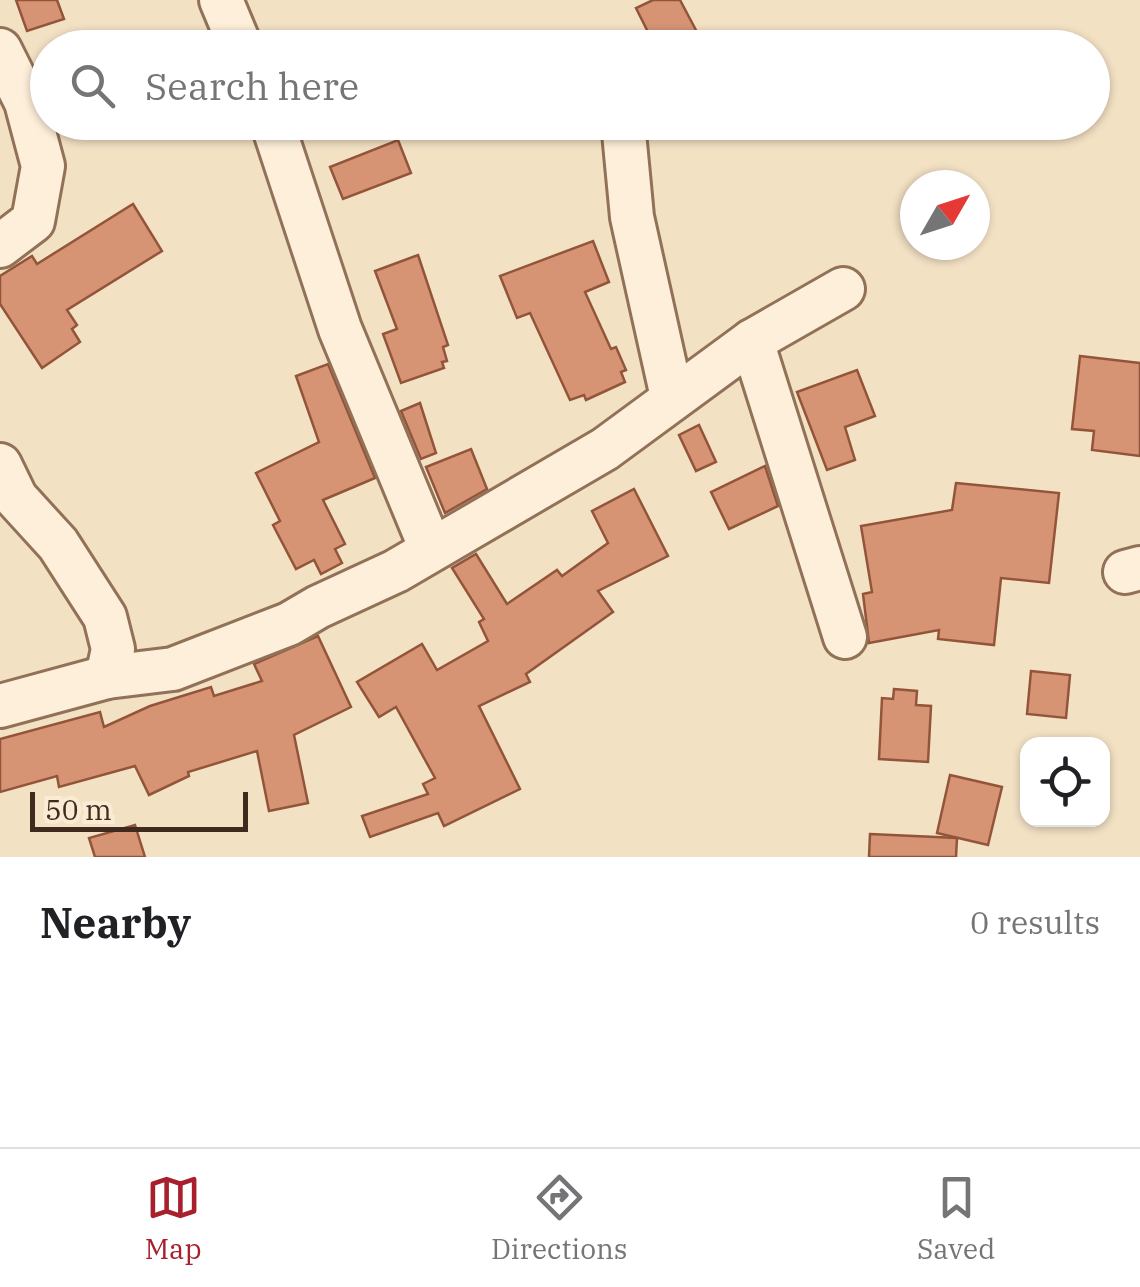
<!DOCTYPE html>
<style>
:root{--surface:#fff;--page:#f6f6f6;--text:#202124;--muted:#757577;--line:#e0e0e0;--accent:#a8202e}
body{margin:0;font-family:"IBM Plex Serif",serif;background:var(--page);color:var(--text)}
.controls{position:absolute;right:30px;bottom:30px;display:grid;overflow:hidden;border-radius:20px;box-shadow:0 2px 8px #0004}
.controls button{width:90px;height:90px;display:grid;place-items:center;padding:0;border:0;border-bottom:2px solid var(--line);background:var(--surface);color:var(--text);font:50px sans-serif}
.compass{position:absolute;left:900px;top:170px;width:90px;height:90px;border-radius:50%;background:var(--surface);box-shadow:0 2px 8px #0004;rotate:51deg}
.scale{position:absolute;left:30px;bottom:25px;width:218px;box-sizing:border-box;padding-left:10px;border:5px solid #3f2a1d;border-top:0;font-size:28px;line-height:35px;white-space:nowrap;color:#3f2a1d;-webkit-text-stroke:8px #faebd5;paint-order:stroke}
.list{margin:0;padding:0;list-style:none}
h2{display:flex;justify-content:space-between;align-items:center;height:130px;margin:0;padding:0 40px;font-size:42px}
h2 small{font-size:32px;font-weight:400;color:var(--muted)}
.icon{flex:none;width:55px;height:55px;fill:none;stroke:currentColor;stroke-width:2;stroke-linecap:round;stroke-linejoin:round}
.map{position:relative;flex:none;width:1140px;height:857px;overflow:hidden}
.search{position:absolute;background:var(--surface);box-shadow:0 2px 8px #0004;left:30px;right:30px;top:30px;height:110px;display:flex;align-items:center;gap:25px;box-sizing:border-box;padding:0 35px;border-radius:55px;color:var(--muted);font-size:38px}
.sheet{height:290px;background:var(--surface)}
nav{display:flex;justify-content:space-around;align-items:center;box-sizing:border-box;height:140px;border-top:2px solid var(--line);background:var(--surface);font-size:28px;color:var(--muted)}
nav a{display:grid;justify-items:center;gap:5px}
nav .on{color:var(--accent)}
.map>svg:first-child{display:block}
.building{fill:#d69475;stroke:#93553a;stroke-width:2.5}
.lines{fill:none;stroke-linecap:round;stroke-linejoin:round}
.minor-casing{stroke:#917157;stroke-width:48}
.minor{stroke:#fdefd9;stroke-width:42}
</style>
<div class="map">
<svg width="1140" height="857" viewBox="0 0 1140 857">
<rect width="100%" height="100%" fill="#f3e1c4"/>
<g class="building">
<path d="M16,0H57L64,19L27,31Z"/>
<path d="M653,0H680L698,34L672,48H656L636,8Z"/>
<path d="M398,140L411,173L343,199L330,167Z"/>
<path d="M133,204L162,251L67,310L77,325L72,329L80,342L42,368L0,304V276L32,256L37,264Z"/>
<path d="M593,241L609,282L585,292L611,349L616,347L626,370L621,372L625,382L586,400L584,395L570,400L530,313L517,318L500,276Z"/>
<path d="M418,255L448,345L443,347L447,361L442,362L444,368L401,383L383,334L397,329L375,271Z"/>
<path d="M1080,356L1140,363V456L1092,450L1094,431L1072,429Z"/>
<path d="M328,364L375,478L323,500L345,544L335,549L342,563L321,574L314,560L296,569L273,525L280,521L256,473L319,442L296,376Z"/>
<path d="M857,370L875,416L845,427L855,460L827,470L797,392Z"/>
<path d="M420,403L436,453L421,459L401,411Z"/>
<path d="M699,425L716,462L696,471L679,435Z"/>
<path d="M471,449L487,489L445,513L426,467Z"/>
<path d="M765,466L778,506L729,529L711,492Z"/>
<path d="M956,483L1059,493L1049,583L1001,578L994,645L938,639L939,630L869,643L863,594L872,592L861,526L952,510Z"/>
<path d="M634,489L668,556L598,591L613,612L526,674L530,682L479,706L520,789L444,826L438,813L370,837L362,816L428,794L423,784L435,778L396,707L379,717L357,682L422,644L437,670L488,641L479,622L484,619L452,568L476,554L507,604L557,570L562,576L608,543L592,511Z"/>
<path d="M318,636L351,707L294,735L308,803L269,811L257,751L188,772L189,776L149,795L135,766L59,787L57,776L0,792V739L100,712L104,727L150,706L211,687L214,696L262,681L254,664Z"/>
<path d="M1031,671L1070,675L1066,718L1027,714Z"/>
<path d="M894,689L917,691L916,705L931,706L928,762L879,759L882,698L893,699Z"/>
<path d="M950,775L1002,787L988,845L937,833Z"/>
<path d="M135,825L145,857H95L89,838Z"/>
<path d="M870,834L957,838L956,857H869Z"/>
</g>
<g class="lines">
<defs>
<g id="minor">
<path d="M221,0L241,48"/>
<path d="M0,50L26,102L43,166L33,221L0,246"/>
<path d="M272,122L340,329L431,549"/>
<path d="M623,122L632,217L672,397"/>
<path d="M752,341L845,637"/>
<path d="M0,465L16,498L58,544L105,617L113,649L107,677"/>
<path d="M1125,572L1140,568"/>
<path d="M0,706L107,677L173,669L289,624L318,607L396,571L605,449L752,341L843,289"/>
</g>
</defs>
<use href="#minor" class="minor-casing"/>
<use href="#minor" class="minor"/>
</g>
</svg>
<div class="controls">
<button><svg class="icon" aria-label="locate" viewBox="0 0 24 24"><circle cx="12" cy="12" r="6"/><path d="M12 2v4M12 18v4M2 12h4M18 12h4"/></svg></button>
</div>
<svg class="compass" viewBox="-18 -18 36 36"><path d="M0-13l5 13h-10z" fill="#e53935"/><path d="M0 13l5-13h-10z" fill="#757577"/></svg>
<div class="scale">50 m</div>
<div class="search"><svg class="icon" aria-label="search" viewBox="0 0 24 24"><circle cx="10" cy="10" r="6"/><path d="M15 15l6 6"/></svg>Search here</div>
</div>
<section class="sheet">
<h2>Nearby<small>0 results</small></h2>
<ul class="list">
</ul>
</section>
<nav>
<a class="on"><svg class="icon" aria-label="map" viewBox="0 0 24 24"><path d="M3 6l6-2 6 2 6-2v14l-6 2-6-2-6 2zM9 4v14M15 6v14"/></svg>Map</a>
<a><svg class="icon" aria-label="directions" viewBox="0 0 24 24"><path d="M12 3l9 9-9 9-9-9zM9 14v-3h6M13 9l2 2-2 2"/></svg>Directions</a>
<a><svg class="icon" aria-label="saved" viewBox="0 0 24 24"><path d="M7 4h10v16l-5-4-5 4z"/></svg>Saved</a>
</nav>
